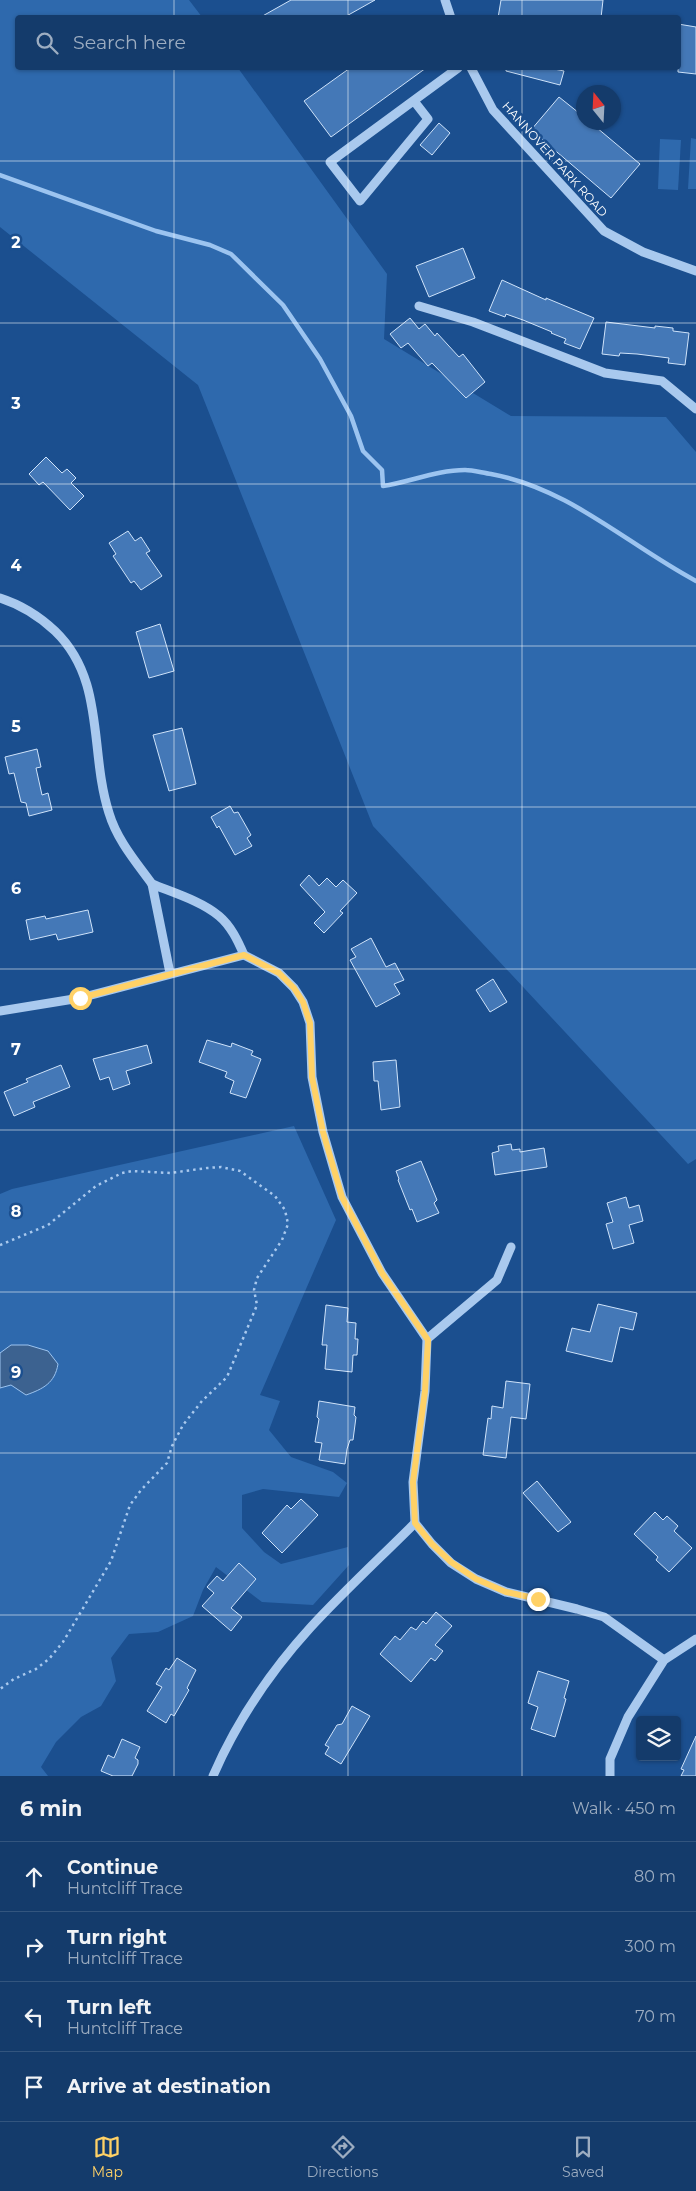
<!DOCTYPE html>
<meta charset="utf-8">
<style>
:root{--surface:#143b6b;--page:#214673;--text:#f1f3f6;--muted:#9dadc1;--line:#33557e;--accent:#ffd166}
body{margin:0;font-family:Montserrat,sans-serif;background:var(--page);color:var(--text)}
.controls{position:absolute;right:15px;bottom:15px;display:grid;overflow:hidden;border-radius:5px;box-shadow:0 1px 4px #0004}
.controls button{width:45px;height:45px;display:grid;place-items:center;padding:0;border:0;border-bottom:1px solid var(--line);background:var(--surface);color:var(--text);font:25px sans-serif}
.compass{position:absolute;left:576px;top:85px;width:45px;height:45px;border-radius:50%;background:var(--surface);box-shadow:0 1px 4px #0004;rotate:342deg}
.stop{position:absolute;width:15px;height:15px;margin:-11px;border:4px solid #ffd166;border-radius:50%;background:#fff}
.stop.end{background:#ffd166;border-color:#fff;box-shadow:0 1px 5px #0008}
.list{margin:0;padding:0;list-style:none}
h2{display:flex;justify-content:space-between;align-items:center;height:65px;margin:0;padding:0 20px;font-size:21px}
h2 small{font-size:16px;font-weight:400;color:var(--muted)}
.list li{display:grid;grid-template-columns:32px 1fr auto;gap:15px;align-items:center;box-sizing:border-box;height:70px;padding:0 20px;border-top:1px solid var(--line)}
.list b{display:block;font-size:19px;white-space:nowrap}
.list p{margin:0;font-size:16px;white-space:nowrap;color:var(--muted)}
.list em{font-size:16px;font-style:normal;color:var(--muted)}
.icon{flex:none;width:28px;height:28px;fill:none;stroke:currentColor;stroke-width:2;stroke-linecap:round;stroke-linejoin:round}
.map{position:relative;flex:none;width:696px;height:1776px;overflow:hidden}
.search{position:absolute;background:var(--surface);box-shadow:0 1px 4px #0004;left:15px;right:15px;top:15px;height:55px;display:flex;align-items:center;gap:12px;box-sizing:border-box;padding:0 18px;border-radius:5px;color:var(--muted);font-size:19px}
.sheet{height:345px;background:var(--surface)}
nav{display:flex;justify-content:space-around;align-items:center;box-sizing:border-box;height:70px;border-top:1px solid var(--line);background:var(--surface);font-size:14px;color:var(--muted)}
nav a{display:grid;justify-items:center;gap:2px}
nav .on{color:var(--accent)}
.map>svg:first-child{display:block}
.green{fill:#2e69ad}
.water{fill:#3c6290;stroke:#9cc4f0}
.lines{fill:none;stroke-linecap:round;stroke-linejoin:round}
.stream{stroke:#9cc4f0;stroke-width:4.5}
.building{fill:#4478b7;stroke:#cfe3fa}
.path{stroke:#a9c9ee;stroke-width:2.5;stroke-dasharray:2.5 4;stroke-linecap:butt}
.minor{stroke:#a9c9ee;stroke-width:9}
.route{stroke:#ffd166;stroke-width:6}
.grid{fill:none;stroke:#fff;stroke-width:1;stroke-opacity:0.55}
.labels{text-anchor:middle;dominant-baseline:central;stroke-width:5;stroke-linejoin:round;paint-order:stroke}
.street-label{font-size:12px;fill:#fff;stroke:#1b4f8f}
.grid-label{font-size:16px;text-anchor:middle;font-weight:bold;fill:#fff;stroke:#1b4f8f;stroke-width:5;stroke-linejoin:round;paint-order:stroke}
</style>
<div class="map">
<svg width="696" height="1776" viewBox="0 0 696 1776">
<rect width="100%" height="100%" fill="#1b4f8f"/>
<g class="green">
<path d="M0,0H189L202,17L18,18V68H238L387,274L384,339L511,416L666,417L696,452V1159L688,1164L373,826L198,385L0,227Z"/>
<path d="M691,138L696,139V189H688Z"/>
<path d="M660,139L681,140L678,190L658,189Z"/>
<path d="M294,1126L336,1220L260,1395L280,1401L269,1430L291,1457L333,1472L347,1483L339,1497L263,1489L242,1495V1528L264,1552L281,1564L348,1547L349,1565L313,1605L262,1602L216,1567L203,1590L193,1616L158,1632L129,1634L111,1658L116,1681L101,1706L81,1717L56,1742L41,1767L48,1776H0V1194L12,1189Z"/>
</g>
<path class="water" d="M11,1345H28L48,1351L58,1364C55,1383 43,1389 26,1395L11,1385L0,1388V1353Z"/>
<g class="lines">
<path class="stream" d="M0,175L156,231L210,245L231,254L283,305L320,359L351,416L363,451L382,470L383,486C410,482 437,470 465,470C473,470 483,473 491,474C569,488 628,545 696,581"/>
</g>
<g class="building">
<path d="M291,0H375L343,18H259Z"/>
<path d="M501,0H603L601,18H498Z"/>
<path d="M678,24L696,27V74L678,72Z"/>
<path d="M350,68H426L331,137L304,101Z"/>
<path d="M506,68H549L564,71L560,85L506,71Z"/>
<path d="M559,97L584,117V122H590L640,164L611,198L531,130Z"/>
<path d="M439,123L450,133L432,155L420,145Z"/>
<path d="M463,248L475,278L429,297L416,266Z"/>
<path d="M502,280L546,300V298L594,318L580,349L564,343L566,339L551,333L552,332L523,320L506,314L505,317L489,311Z"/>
<path d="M410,318L419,329L425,324L435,336L437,333L459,357L463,354L485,382L466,398L432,363L428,366L408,343L401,348L390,334Z"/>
<path d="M606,322L655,328V326L673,328V331L689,333L685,365L668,363L669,358L637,354L620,353L619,356L602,354Z"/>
<path d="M46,457L62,473L67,469L76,478L71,483L84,496L70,510L43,482L39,485L29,474Z"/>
<path d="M128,531L135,541L141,537L150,551L146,553L162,576L141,590L134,581L131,583L113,556L116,554L109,543Z"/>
<path d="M160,624L174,671L149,678L136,632Z"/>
<path d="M182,728L196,784L169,791L153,735Z"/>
<path d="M37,749L41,767L36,768L42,795L48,793L52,810L29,816L26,803L21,802L14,773L9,774L5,757Z"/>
<path d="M230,806L234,813L238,812L251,835L247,838L252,846L235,855L219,826L217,828L211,817Z"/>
<path d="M309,875L319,886L327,878L336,887L343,880L357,893L340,911L343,913L324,933L314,923L325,912L300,885Z"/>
<path d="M88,910L93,932L58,940L56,934L30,940L26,920L45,916L46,919Z"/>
<path d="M371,938L386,967L395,963L404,980L394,984L400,994L376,1007L350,960L356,957L351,949Z"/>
<path d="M493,979L507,1002L490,1012L476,990Z"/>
<path d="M207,1040L231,1047L232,1043L253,1051L251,1055L261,1059L246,1098L230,1093L234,1081L225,1077L227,1072L199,1062Z"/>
<path d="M147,1045L152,1063L126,1071L130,1084L113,1090L109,1077L100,1080L93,1059Z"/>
<path d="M396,1060L400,1107L381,1110L378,1081H374L373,1062Z"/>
<path d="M61,1065L70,1087L33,1102L35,1107L14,1116L4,1092L28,1082L26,1079Z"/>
<path d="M511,1144L512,1150L520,1149V1152L544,1148L547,1167L495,1175L492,1153L499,1151L498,1146Z"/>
<path d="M421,1161L437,1200L434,1203L439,1213L417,1222L412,1209L410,1210L398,1180L399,1179L396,1171Z"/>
<path d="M626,1197L629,1208L639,1205L643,1221L629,1225L634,1243L613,1249L606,1224L613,1222L607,1203Z"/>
<path d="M598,1304L637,1313L633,1330L620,1327L612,1362L566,1351L572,1328L590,1332Z"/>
<path d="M326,1305L348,1308L347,1322L356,1323L355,1339H358L357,1355H353L352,1372L325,1369L327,1345H322Z"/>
<path d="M506,1381L530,1384L526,1419L511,1417L506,1458L483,1455L488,1418L491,1419L492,1406L503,1408Z"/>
<path d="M319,1401L355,1407L354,1415L356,1417L353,1440H350L347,1449L345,1464L319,1460L322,1443L315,1442L319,1419L317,1417Z"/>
<path d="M537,1481L571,1522L558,1532L523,1493Z"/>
<path d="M301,1499L318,1515L282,1553L262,1533L287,1505L291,1509Z"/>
<path d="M655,1512L663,1520L667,1516L678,1526L674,1531L692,1548L669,1572L656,1560L658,1557L634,1534Z"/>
<path d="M239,1563L256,1579L231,1608L242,1617L231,1631L202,1606L214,1593L207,1587L217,1576L223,1581Z"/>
<path d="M436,1612L452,1626L435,1645L443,1651L435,1661L431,1658L411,1682L380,1654L395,1636L400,1640L411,1627L416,1630L423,1621L426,1624Z"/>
<path d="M177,1658L196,1670L187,1688L189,1690L174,1716L171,1714L166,1723L147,1711L162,1687L156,1684L166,1668L169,1670Z"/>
<path d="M538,1671L569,1681L564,1698L566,1699L555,1737L531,1729L538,1707L528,1703Z"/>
<path d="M352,1706L370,1716L341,1764L325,1754L329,1747L325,1745L337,1725L342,1724Z"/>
<path d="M696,1736V1776H681L684,1770L681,1769Z"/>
<path d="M122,1739L140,1747L135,1758L138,1760V1764L132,1776H113L101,1771L108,1755L114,1758Z"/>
</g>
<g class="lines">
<path class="path" d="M0,1245L48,1225L96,1186L122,1173L132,1171L170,1173L207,1168L221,1167L240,1171L275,1196L285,1210L288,1224L282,1240L257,1278L254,1290L257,1305L227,1377L202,1401L183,1425L172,1446L167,1463L141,1490L130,1505L111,1561L63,1642L49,1659L36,1669L14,1679L0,1689"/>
<g class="minor">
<path d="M445,0L451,18"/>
<path d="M471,68L493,110L604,231L643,252L696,271"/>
<path d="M414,101L428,119L360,201L330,162L458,68"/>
<path d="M419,306L473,322L605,373L662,381L696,409"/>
<path d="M0,598C22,605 38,615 55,631C106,680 89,751 109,813C117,840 136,862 152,884"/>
<path d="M170,973L152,884C174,893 201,901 219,916C231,926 238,941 244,955"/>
<path d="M0,1011L80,998L244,955L279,973L294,988L303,1002L310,1023L312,1077L323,1132L342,1197L382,1273L427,1339L425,1391L413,1482L415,1523L432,1544L451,1563L476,1579L506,1592L577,1609L604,1617L664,1660"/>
<path d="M427,1339L497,1280L511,1247"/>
<path d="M213,1776C236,1723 271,1671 310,1628C344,1591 380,1558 415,1523"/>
<path d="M610,1776V1759L628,1717L664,1660L696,1639"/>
</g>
</g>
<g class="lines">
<path class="route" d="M80,998L244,955L279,973L294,988L303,1002L310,1023L312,1077L323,1132L342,1197L382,1273L428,1340L425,1391L413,1482L415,1523L432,1544L451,1562L476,1579L506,1592L538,1599"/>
</g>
<path class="grid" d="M174,0V18M348,0V18M522,0V18M174,68V1776M348,68V1776M522,68V1776M0,161H696M0,323H696M0,484H696M0,646H696M0,807H696M0,969H696M0,1130H696M0,1292H696M0,1453H696M0,1615H696"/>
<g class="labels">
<g class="street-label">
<text transform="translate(555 159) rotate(48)">HANNOVER PARK ROAD</text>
</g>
</g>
<g class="grid-label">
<text x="16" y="248">2</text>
<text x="16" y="409">3</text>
<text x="16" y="571">4</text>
<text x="16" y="732">5</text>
<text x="16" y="894">6</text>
<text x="16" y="1055">7</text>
<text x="16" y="1217">8</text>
<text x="16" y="1378">9</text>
</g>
</svg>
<div class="controls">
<button><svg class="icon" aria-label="layers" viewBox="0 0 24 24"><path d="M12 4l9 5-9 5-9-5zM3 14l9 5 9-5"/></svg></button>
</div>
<svg class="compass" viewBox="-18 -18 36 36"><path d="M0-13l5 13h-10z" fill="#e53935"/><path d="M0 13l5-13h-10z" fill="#9dadc1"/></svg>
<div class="stop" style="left:80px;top:998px"></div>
<div class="stop end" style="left:538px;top:1599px"></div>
<div class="search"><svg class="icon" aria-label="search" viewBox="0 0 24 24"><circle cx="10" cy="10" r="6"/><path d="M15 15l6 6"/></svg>Search here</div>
</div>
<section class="sheet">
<h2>6 min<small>Walk · 450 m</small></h2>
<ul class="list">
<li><svg class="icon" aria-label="ahead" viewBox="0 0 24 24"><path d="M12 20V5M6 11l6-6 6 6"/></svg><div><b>Continue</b><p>Huntcliff Trace</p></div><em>80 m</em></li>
<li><svg class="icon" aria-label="right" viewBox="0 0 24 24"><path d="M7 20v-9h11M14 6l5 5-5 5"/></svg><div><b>Turn right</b><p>Huntcliff Trace</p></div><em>300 m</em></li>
<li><svg class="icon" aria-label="left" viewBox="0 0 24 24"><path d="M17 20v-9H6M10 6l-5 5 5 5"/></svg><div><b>Turn left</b><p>Huntcliff Trace</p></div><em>70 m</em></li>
<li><svg class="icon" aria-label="arrive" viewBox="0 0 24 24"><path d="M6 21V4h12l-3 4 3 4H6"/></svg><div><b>Arrive at destination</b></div></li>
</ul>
</section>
<nav>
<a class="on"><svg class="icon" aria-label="map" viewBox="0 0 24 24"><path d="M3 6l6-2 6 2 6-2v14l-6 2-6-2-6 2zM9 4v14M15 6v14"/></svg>Map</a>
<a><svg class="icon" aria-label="directions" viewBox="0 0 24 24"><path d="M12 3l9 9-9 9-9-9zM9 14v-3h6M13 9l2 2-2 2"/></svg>Directions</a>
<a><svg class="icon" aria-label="saved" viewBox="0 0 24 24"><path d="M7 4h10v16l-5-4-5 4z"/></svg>Saved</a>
</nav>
